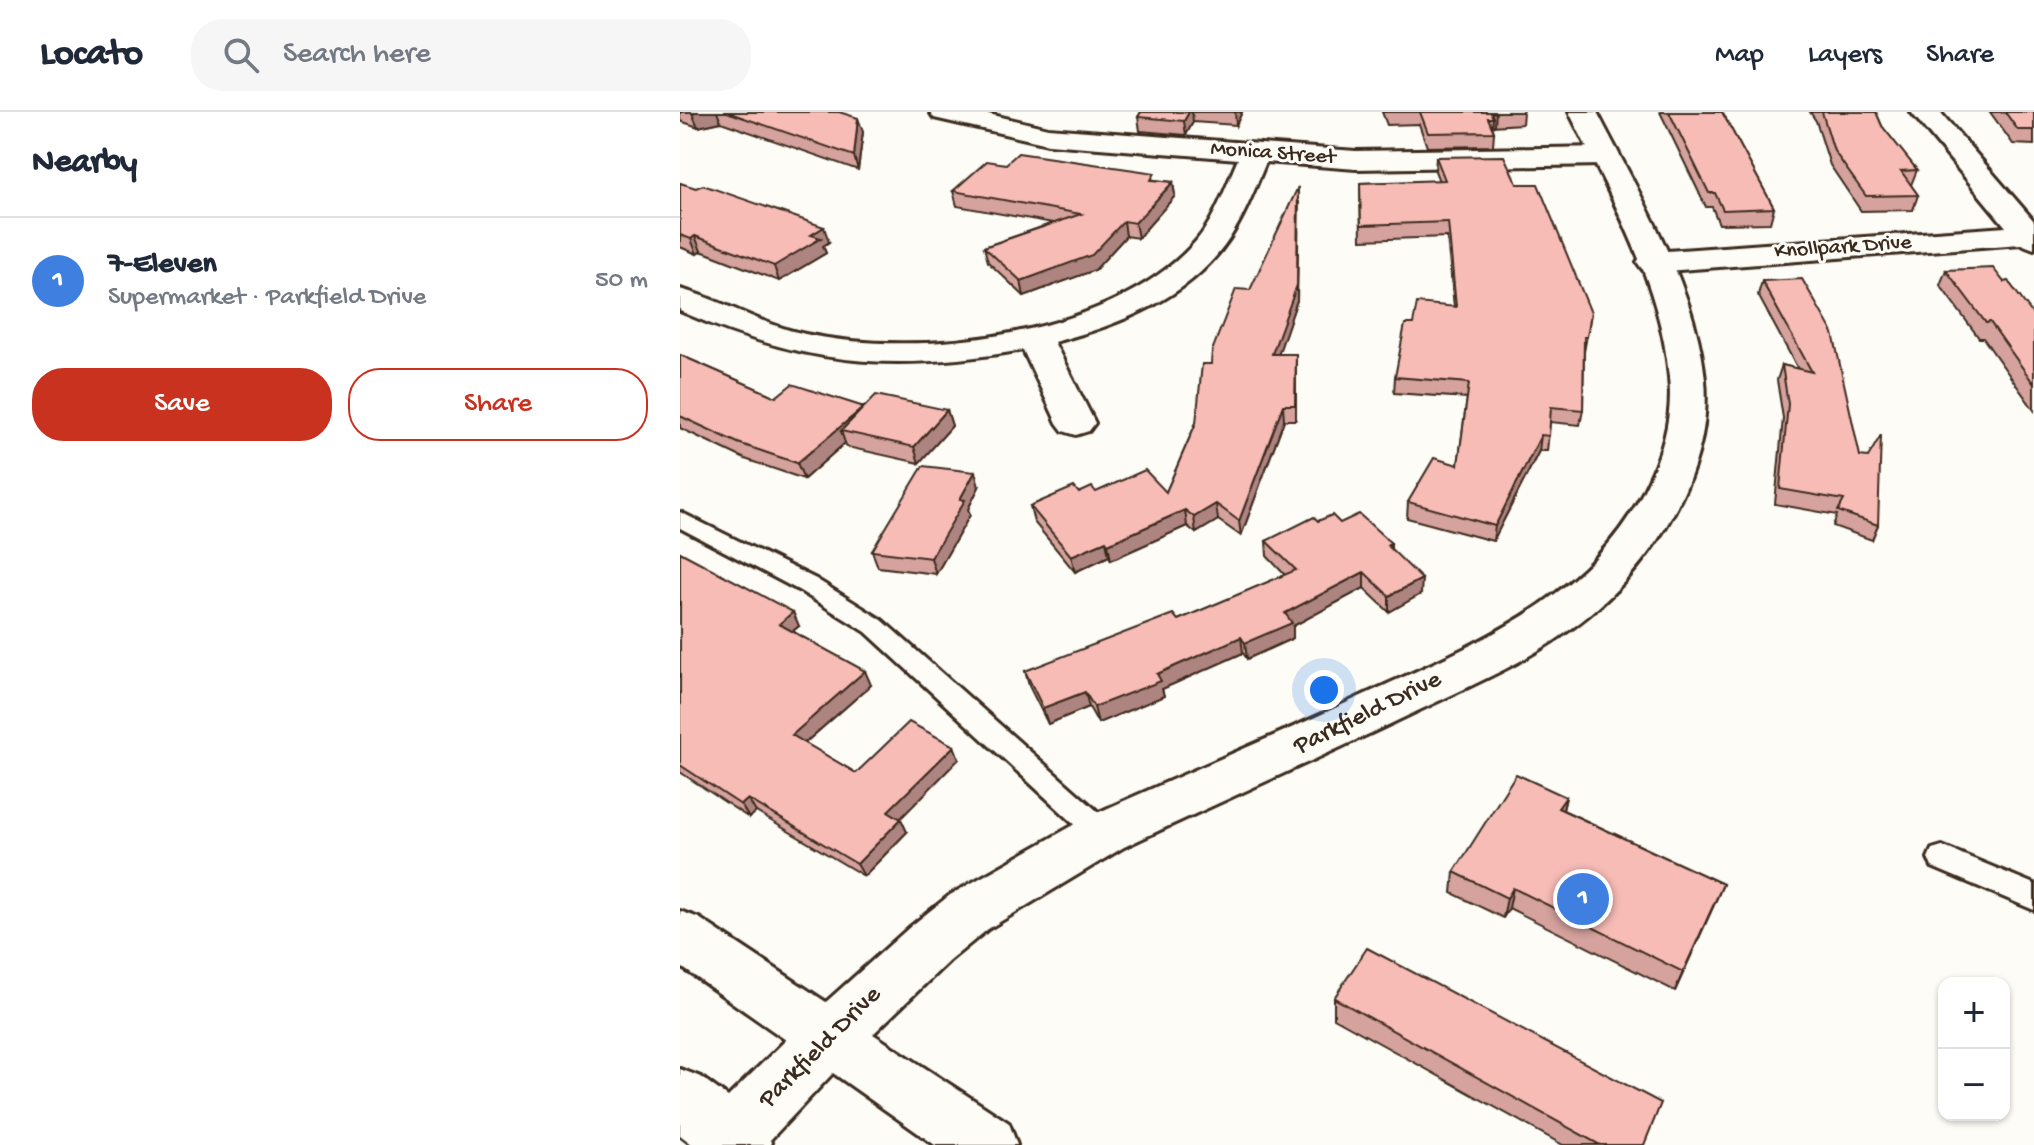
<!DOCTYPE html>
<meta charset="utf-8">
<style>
:root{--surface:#fff;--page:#f6f6f7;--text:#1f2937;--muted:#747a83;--line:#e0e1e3;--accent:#c8321e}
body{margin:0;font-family:"Gochi Hand",sans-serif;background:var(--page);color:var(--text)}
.controls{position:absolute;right:24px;bottom:24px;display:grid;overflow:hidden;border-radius:16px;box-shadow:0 2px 6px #0004}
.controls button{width:72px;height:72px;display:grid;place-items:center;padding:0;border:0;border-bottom:2px solid var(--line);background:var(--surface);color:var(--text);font:40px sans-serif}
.you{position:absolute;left:644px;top:578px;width:28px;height:28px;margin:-20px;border:6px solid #fff;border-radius:50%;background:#1a73e8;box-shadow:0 0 0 12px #1a73e833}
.badge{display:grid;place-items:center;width:52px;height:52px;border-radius:50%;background:var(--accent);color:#fff;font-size:26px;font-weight:700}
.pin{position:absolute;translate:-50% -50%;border:4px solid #fff;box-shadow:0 2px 8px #0006}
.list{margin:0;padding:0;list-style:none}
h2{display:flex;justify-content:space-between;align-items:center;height:104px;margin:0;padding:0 32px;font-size:34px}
h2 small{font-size:26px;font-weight:400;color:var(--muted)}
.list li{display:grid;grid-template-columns:52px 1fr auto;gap:24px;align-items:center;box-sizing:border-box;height:128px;padding:0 32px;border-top:2px solid var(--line)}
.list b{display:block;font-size:30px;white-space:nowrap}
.list p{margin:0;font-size:26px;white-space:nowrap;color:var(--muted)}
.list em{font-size:26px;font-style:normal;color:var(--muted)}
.actions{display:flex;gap:16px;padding:24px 32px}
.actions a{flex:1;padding:18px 0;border:2px solid var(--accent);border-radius:32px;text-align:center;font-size:28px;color:var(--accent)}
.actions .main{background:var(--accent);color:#fff}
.icon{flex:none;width:44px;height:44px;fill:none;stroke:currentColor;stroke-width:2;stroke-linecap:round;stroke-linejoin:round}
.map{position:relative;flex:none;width:1354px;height:1033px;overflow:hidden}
header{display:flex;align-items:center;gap:48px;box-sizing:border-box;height:112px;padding:0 40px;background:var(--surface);border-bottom:2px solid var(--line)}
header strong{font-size:38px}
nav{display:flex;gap:44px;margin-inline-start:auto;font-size:28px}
.search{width:560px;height:72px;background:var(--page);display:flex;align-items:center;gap:20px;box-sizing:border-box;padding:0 28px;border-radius:32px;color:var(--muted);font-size:30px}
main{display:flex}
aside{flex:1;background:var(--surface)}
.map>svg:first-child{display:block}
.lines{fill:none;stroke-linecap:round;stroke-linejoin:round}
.lane-casing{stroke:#3b2a1e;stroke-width:6}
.street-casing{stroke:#3b2a1e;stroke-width:6}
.secondary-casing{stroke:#3b2a1e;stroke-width:6}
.lane{fill:#fdfcf7;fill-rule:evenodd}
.street{fill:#fdfcf7;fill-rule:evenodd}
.secondary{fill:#fdfcf7;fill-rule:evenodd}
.wall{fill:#d5a29d;stroke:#3b2a1e;stroke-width:2}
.shaded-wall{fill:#ae8480;stroke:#3b2a1e;stroke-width:2}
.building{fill:#f8bcb7;stroke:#3b2a1e;stroke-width:2}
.labels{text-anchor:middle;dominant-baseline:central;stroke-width:6;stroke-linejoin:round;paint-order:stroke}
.far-street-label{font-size:22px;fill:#3b2a1e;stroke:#fdfcf7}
.street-label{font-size:26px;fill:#3b2a1e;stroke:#fdfcf7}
</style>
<header>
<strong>Locato</strong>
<div class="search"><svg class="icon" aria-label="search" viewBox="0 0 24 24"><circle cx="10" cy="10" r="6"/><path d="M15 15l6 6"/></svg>Search here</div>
<nav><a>Map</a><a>Layers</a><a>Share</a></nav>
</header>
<main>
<aside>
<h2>Nearby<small></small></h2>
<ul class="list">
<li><span class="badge" style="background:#3f7fe0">1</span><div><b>7-Eleven</b><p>Supermarket · Parkfield Drive</p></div><em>50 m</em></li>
</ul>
<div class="actions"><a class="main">Save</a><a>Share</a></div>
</aside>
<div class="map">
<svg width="1354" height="1033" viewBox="0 0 1354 1033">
<rect width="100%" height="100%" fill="#fdfcf7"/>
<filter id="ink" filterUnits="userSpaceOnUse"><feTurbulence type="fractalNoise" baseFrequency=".0125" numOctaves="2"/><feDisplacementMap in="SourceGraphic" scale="16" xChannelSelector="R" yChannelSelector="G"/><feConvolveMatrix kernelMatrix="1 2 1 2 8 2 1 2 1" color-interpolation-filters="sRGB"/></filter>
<g filter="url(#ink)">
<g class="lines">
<defs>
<g id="lane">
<path d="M0,400L136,467L202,508L433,713L437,721L433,729L423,733L413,729L186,520L120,479L0,416Z"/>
<path d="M1262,734L1354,772V798L1252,755L1248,746L1252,737Z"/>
</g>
<g id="street">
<path d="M250,0H300L368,16L676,39L925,35L935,38L939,44L935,50L925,53L676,57L586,50C575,76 565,103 549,127C510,186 439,213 374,230L415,311L409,319L396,323L383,319L377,311L343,238C210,261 124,253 0,199V177C43,188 81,213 125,222C242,247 435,224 517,128C536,105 546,74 558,47L368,32L254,6Z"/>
<path d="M1231,0H1260L1354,109V137L1341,132L973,160L962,157L957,150L962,143L973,140L1326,115Z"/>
</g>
<path id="secondary" d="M889,0H917C958,80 1017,177 1025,268C1033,357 976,448 909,503C856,547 791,573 729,603C635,648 539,690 444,735L308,817L269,849L193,922L329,1011L337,1033H255L153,961L90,1028L92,1033H13L0,1023V957L21,965L48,985L106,928L0,854V799L19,806L146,890L231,814L270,783L408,705C498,664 590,627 679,585C790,534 913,489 968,370C984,337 993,302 989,265C981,171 930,83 889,0Z"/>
</defs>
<use href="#lane" class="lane-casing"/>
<use href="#street" class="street-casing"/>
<use href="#secondary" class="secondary-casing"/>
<use href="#lane" class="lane"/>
<use href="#street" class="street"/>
<use href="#secondary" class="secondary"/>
</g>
<g class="wall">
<path d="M0,0H159L183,20L178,58L41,10L18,15L0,9Z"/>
<path d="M461,0H562L556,13L513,10L506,23L460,19L458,5Z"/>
<path d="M702,0H843L842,12L812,14L814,20L813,34L747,35L739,12L707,13Z"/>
<path d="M980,0H1042L1094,96L1090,111L1039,112L1032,95H1026Z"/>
<path d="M1130,0H1196L1202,14L1237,58L1231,73L1238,83L1233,98L1181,99L1150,53L1136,9Z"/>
<path d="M1310,0H1354V33L1333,32Z"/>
<path d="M756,45L837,72L911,201L904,240L903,298L900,313L870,310L867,339H859L813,429L727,406L728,390L778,353L787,286L714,281L715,265L733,212L774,195L767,125L681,128L680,71L759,69L755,59Z"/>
<path d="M326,52L493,70L495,84L458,126L446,124L415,158L344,184L308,150L304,135L373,111L277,94L273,79Z"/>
<path d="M0,71L149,130L143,134L146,141L99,169L21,139L17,142L0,135Z"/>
<path d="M619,89L617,188L598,242H616V308H604L561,424L538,408L516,421L507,414L431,448L429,444L395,460L354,410L350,394L399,381L416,380H486L516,311L531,252Z"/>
<path d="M1266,158L1354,204V298L1303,226H1299L1260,173Z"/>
<path d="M1082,169L1180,344L1198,413L1192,428L1153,414L1157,403L1095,392L1103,306L1097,268L1102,253L1118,257L1078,183Z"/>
<path d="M0,243L96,285L184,295L267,298L272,314L239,351L167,335L165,331L124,367L65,347L0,316Z"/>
<path d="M299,375L288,397L290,403L256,462L198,455L192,439Z"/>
<path d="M638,409L660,411L711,431V437L741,482L709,500L684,476L613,514V526L567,547L563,541L482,577L484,584L418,611L409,595L368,612L349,574L345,559L498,508L605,463L587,444L586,429Z"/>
<path d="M0,440L119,514L113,519L191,573L125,631L176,661L274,634L279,647L220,706L227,720L184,764L76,700L69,706L0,660Z"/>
<path d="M886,685L883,698L1043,772L995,879L829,796L823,806L772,781L774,760Z"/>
<path d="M654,886L964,1033H883L654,906Z"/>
</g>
<g class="shaded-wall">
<path d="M16,0H37L41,10L18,15L12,1Z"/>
<path d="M509,0H512L513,10L506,23L504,9Z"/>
<path d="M555,0H562L556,13Z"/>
<path d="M816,0L815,13L812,14L813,6L811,1Z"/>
<path d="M178,6L183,20L178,58L174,44Z"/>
<path d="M493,70L495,84L458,126L455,111Z"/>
<path d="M618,75L617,188L593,258L592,242Z"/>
<path d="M444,109L446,124L415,158L344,184L341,169Z"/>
<path d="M144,115L149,130L143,134L146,141L99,169L94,154L131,123Z"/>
<path d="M15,124L21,139L17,142L11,127Z"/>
<path d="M603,293L604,308L561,424L559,409Z"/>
<path d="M184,295L161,319L165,331L124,367L117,351Z"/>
<path d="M267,298L272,314L239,351L234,335Z"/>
<path d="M861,323L859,339L813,429L815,414Z"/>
<path d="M295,360L299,375L288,397L290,403L256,462L251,446L280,387Z"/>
<path d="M536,392L538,408L516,421L514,405Z"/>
<path d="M505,398L507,414L431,448L428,432Z"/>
<path d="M426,429L429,444L395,460L391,444Z"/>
<path d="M684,460V476L613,514V526L567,547L565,531L605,501Z"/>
<path d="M742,467L741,482L709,500V484Z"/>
<path d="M113,500L119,514L105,525L99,512Z"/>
<path d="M561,525L563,541L482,577L484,584L418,611L414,595L477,562Z"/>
<path d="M185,559L191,573L119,636L112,623Z"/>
<path d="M405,580L409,595L368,612L363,596Z"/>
<path d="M274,634L279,647L215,712L208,699Z"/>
<path d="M886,685L881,706L878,696Z"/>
<path d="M68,687L76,700L69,706L61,693Z"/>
<path d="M221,707L227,720L184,764L177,752Z"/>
<path d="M1043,772L1034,793L995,879L1003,860Z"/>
<path d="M833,776L829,796L823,806L827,786Z"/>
</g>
<g class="building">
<path d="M47,0H159L178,6L174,44Z"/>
<path d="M461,0H509L504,9L458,5Z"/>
<path d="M740,0H813L811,1L813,6H808L814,20L748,21Z"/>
<path d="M989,0H1042L1094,96L1043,98L1035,81H1029Z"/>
<path d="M1142,0H1196L1202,14L1237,58L1221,59L1238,83L1186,84L1154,39Z"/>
<path d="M1325,0H1354V18H1338Z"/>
<path d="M338,41L475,61L471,68L493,70L455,111L444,109L412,143L341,169L304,135L401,102L273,79L307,49L326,52Z"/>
<path d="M824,44L837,72H858L911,201L907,225H904L903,298L871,295L869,324L861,323L815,414L728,390L754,346L778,353L789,271L715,265L725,212H733L737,191L776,195L768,110L681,113L680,71L765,68L756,45Z"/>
<path d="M0,71L16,76L23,73L144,115L131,123L141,126L94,154L15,124L11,127L0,123Z"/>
<path d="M618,75L617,173L592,242H616L615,293H603L559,409L536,392L514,405L505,398L428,432L426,429L391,444L350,394L394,375L399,381L412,375L416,380L465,358L486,380L516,311L522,252H531L532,239L556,177L570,178Z"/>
<path d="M1313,156L1324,170L1328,169L1354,204V272L1310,210L1306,211L1266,158Z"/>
<path d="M1122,167L1153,221L1180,344L1188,345L1201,323L1198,413L1158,399L1164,388L1100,377L1108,292L1102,253L1132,260L1082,169Z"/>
<path d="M0,243L96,285L112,272L184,295L117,351L58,331L0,304Z"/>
<path d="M196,283L267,298L234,335L161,319Z"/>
<path d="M243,354L295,360L280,387L285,388L251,446L192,439Z"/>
<path d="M679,402L711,431L707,433L742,467L709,484L684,460L605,501L612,511L565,531L561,525L477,562L481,569L414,595L405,580L363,596L345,559L493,502L498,508L616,458L586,429L634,405L638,409L652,403L660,411Z"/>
<path d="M0,440L113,500L99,512L185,559L112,623L176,661L229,610L274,634L208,699L221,707L177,752L68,687L61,693L0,653Z"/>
<path d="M836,662L886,685L878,696L1043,772L1003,860L833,776L827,786L774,760Z"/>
<path d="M687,836L981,991L964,1033H920L654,886Z"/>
</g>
</g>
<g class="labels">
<g class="far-street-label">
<text transform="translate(593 42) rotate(4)">Monica Street</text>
<text transform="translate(1163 136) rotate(-4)">Knollpark Drive</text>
</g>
<g class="street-label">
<text transform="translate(688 602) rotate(-26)">Parkfield Drive</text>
<text transform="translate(141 936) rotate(-45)">Parkfield Drive</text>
</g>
</g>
</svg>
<div class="controls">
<button>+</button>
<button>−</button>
</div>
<div class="you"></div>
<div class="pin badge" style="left:903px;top:787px;background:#3f7fe0">1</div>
</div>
</main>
